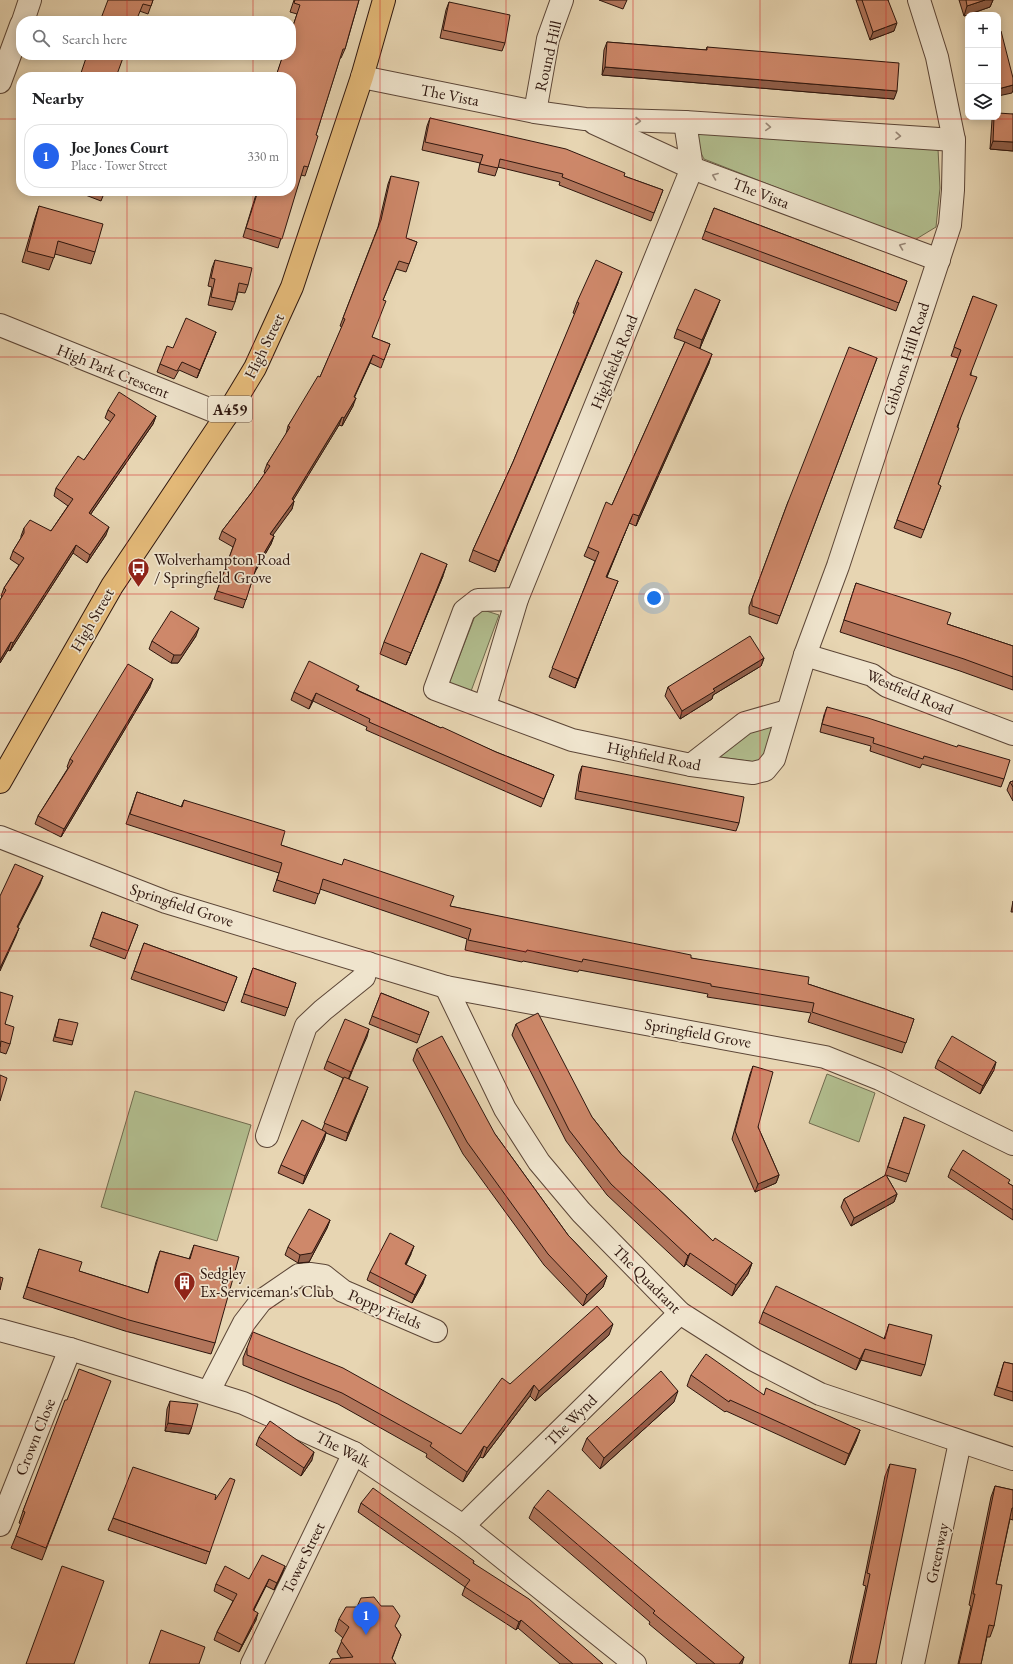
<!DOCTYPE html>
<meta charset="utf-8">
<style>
:root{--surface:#fff;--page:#f6f6f6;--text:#202124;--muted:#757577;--line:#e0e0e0;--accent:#2563eb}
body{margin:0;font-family:"EB Garamond",serif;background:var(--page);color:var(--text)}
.controls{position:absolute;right:12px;top:12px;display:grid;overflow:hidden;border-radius:8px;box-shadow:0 2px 10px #0003}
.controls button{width:36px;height:36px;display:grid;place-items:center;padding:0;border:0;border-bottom:1px solid var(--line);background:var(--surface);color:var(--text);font:20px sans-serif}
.you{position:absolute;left:654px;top:598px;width:14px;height:14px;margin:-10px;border:3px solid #fff;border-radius:50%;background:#1a73e8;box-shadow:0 0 0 6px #1a73e833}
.badge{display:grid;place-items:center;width:26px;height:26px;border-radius:50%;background:var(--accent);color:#fff;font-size:13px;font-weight:700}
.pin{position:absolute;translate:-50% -33px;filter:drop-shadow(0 1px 2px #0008)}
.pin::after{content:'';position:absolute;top:21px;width:14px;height:12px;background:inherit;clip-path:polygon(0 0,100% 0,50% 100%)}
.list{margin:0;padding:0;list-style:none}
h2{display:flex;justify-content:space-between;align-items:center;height:52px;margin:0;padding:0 16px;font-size:17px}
h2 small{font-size:13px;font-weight:400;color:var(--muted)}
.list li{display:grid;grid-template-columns:26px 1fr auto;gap:12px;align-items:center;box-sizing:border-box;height:64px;margin:0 8px 8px;padding:0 8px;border:1px solid var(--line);border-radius:16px}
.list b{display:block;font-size:15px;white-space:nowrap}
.list p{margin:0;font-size:13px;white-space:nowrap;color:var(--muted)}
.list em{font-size:13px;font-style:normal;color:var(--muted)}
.icon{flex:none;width:22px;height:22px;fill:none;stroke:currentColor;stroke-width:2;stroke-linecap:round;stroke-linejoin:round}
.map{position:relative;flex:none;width:1013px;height:1664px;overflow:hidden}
.search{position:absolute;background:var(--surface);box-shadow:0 2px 10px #0003;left:16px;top:16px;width:280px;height:44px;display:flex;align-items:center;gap:10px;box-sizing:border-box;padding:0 14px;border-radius:16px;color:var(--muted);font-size:15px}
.panel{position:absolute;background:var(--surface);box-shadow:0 2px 10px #0003;left:16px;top:72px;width:280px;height:124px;border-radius:16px}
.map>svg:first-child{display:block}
.green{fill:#b2be8f;stroke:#706a4e}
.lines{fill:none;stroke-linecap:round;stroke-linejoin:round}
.street-casing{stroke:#5c4637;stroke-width:24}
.primary-casing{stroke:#2e160e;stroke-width:24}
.street{stroke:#efe4cd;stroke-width:22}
.primary{stroke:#e4ba79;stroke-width:22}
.wall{fill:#b1755b;stroke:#2e160e}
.shaded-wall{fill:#905f4a;stroke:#2e160e}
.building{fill:#ce886a;stroke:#2e160e}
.oneway{stroke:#988777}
.grid{fill:none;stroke:#d62828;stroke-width:1;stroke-opacity:0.55}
.labels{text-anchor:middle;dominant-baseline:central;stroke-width:3.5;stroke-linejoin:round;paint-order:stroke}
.shield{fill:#efe4cd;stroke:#685447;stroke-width:1}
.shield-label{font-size:15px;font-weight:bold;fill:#2e160e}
.street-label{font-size:16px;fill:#2e160e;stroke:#efe4cd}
.poi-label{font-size:16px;fill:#2e160e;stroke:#efe4cd;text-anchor:start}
</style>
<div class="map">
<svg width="1013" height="1664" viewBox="0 0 1013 1664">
<rect width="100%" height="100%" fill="#e7d5b2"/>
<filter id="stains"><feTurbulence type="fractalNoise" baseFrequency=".005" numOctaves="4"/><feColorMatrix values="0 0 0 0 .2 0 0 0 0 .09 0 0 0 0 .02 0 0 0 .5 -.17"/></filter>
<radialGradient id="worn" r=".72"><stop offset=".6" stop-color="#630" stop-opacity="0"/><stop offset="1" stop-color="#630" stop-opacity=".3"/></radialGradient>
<g class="green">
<path d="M697,129L938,149L940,188L936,227L913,241L704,159L697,145Z"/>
<path d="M480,609L499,615L470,694L448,686L475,616Z"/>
<path d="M776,724L767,757L755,762L713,756L742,731Z"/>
<path d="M827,1074L875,1093L859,1142L809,1123Z"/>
<path d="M135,1091L251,1125L217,1241L101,1207Z"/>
</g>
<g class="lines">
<defs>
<g id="street">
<path d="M23,21L30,0"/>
<path d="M362,77L535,112L585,119L685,122L954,140"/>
<path d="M0,82L21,25"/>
<path d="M535,112L548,39L562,0"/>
<path d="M594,123L692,168L939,260"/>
<path d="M0,325L226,416"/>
<path d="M517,599L478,600L464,611L435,689L572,740L691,765L753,773L765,770L774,759L805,655L838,566L950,225L953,190L954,140L937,57L919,0"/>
<path d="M805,655L872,675L887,686L1013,734"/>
<path d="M485,706L517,599L692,168L685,122"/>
<path d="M691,765L745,723L787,711"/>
<path d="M0,837L166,902L446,987L825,1057L880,1079L1013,1144"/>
<path d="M446,987L505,1109L539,1162L581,1212L680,1313L754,1360L820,1394L1013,1459"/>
<path d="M267,1136L306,1026L323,1010L364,977L368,963"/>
<path d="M0,1330L70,1349L243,1403L354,1453L463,1526L635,1664"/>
<path d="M209,1391L244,1323L261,1301L299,1275L310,1274L324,1276L343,1291L436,1331"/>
<path d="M0,1525L70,1349"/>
<path d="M463,1526L680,1313"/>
<path d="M252,1664L354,1453"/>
<path d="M913,1664L960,1442"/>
</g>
<path id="primary" d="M0,782L112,586L226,416L255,368L292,287L362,77L384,0"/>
</defs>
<use href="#street" class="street-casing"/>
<use href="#primary" class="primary-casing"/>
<use href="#street" class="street"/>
<use href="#primary" class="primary"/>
</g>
<g class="wall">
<path d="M108,0H153L148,14Z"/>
<path d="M294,0H359L345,49L341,58H340L316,135L308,167L305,176L301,175L278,248L243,237L257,191H291V77H276L297,14L290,12Z"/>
<path d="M599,0H627L623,9Z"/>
<path d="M856,0H888L894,31L870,40Z"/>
<path d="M959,0H993L990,7L964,16Z"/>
<path d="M449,2L505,43L502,51L440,38L446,10Z"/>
<path d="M607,42L706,50L707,47L894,99L602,75L604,50Z"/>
<path d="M1013,114V151L990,149L992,120L993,117H998Z"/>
<path d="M430,118L624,176L663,190L651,221L559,185L560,182L498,167L495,176L478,172L480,163L422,150L427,126Z"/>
<path d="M391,176L406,238L417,242L406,272L396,269L383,300L372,337L390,344L381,368L370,363L354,397L353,406L342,426L339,425L293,500L294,501L292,509L272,535L274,536L271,544L255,572L243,608L214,599L233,547L219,539L222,531L252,492L265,473L264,472L267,464L286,434L288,426L320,377L342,327L340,326L343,318L378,227L388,184Z"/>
<path d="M75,191H105L101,201Z"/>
<path d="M39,206L95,252L91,264L55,254L49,270L22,262L35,218Z"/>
<path d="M714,208L907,281L896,311L702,239Z"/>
<path d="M215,260L248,285L245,293L238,292L235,302L232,310L208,305L212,287L208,286L212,268Z"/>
<path d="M618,283L495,572L469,561L473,550L513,462L575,314L573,313L577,302Z"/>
<path d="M973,296L971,375L958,427L938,485L941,486L921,538L894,528L958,358L951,356Z"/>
<path d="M720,300L700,348L709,363L636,526L629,523L607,577L614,590L575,688L549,677L595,561L584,556L588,547L612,505L685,342L674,338L677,329Z"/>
<path d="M216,332L197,378L179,370L174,379L157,372L160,364L173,348Z"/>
<path d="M877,358L777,624L749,614V607L788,502Z"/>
<path d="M108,410L156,416L153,424L90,515L106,535L87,563L73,553L10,651L8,650L0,663V600L2,597L1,596L4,588L19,565L10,559L13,551L21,538V536L24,528L51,531L68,506L54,496L56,488L84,460L111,422L105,418Z"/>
<path d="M443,576L406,665L380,654L384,642Z"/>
<path d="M856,583L947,624L1013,646V690L960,671L840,632Z"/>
<path d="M196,636L178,663H171L149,649L152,641Z"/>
<path d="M764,658L761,666L713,695L712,699L680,719L665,696L668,687Z"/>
<path d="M359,686L357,690L441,728L496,752L554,775L541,807L366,730L367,727L313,701L309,709L291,700L294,692Z"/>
<path d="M150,687L61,837L35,824L38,816L68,768L67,767L70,759Z"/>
<path d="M827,707L1004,779L1001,787L922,764L920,768L870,751L871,746L820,732L824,715Z"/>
<path d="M582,766L739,823L736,831L575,799L579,774Z"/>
<path d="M1013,781V801L1007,790L1010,782Z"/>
<path d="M137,792L181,807L184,800L281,845L450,906L691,958L808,984L914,1019L902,1053L808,1022L811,1013L707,997L708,994L579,970L578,972L523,961L522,962L465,950L467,939L320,889L315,904L273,891L279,873L126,824Z"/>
<path d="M1013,901V912H1011Z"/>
<path d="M102,912L138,925L125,959L90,946Z"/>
<path d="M144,943L237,977L224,1011L131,979Z"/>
<path d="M253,968L296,983L285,1016L241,1002Z"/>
<path d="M0,992L5,1024L10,1044L6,1054L0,1052Z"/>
<path d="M381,993L429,1012L417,1043L369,1024Z"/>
<path d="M59,1019L73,1041L72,1045L53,1041Z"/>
<path d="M516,1024L592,1117L621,1154L713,1241L752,1263L748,1274L732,1296L686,1264L684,1267L607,1195L566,1141L512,1035Z"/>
<path d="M369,1029L349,1079L365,1095L346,1141L326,1133L324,1140L303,1184L278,1173L281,1165L322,1130L343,1078L324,1069L327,1061Z"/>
<path d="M417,1049L495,1134L568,1235L607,1276L603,1287L583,1306L544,1265L463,1154L413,1060Z"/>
<path d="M938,1060L994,1070L980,1094L935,1068Z"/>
<path d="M753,1066L758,1127L779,1175L776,1183L755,1192L732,1139L750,1074Z"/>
<path d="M904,1117L909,1174L906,1182L886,1175L897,1194L894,1202L851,1226L841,1207L844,1199L886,1175H885Z"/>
<path d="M951,1169L1008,1183L1013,1186V1220L948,1177Z"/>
<path d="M330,1220L327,1228L309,1262L298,1263L285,1255L288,1247Z"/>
<path d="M194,1245L215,1343L211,1354L125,1331L23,1298L39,1249L79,1271L148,1293L156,1262L160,1251L189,1259Z"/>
<path d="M411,1254L406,1265L423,1283L412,1303L367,1280L370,1272Z"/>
<path d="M763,1312L884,1339L889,1324L925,1365L921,1376L861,1360L856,1370L759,1323Z"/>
<path d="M609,1335L535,1401L530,1396L483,1458L480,1457L463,1482L426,1457L427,1454L338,1404L243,1365V1358L247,1348L461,1434L510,1384Z"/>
<path d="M1004,1362L1013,1364V1401L994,1395Z"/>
<path d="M691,1375L764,1395L860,1430L856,1441L845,1465L726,1411L725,1412L687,1386Z"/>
<path d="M106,1393L42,1560L11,1548L21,1524L19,1523L23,1511L67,1400Z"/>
<path d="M170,1401L192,1426L189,1434L165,1431L167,1409Z"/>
<path d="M674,1402L600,1469L582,1450L587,1438Z"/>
<path d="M259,1437L312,1460L301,1476L256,1445Z"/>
<path d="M890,1464L876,1664H849L866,1586L863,1585L885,1476Z"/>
<path d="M995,1486L1013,1490V1520L1010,1519L996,1584L994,1626L990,1637H987L981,1664H958L971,1606L969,1605L991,1497Z"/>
<path d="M361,1503L474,1561L473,1563L603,1664H560L518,1628L516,1630L462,1595L465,1587L358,1512Z"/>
<path d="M534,1507L742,1664H697L649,1624L650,1622L529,1518Z"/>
<path d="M113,1518L210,1552L206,1564L108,1530Z"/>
<path d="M285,1566L282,1574L274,1590L266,1586L254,1610L256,1620L239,1652L214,1640L217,1632L233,1601L214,1591L216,1584L249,1579Z"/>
<path d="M339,1619L396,1627L401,1635L392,1659L341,1658L337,1652L343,1638L335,1631Z"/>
</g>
<g class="shaded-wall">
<path d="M985,0H993L990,7L964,16L967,6Z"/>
<path d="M897,23L894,31L870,40L873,32Z"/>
<path d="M605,67L897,91L894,99L602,75Z"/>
<path d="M1013,85V90L1012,93L998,96V89Z"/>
<path d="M993,141L1013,142V151L990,149Z"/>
<path d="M622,272L618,283L495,572L499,561Z"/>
<path d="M720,300L717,308L700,348L702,340Z"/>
<path d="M216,332L213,340L197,378L200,370Z"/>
<path d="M712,354L709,363L636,526L639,516Z"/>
<path d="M373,355L370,363L351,405L354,397Z"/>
<path d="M356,398L353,406L342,426L344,418Z"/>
<path d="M156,416L153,424L86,521L89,513Z"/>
<path d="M342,417L339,425L289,507L292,499Z"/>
<path d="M294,501L292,509L268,542L270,534Z"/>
<path d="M633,514L629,523L603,586L606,577Z"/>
<path d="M109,527L106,535L87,563L90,555Z"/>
<path d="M274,536L271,544L254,573L257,565Z"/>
<path d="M76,545L73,553L10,651L13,643Z"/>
<path d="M447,564L443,576L406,665L411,653Z"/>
<path d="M618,581L614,590L575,688L578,679Z"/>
<path d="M199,628L196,636L178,663H171L174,655Z"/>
<path d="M11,642L8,650L0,663V660Z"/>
<path d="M764,658L761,666L713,695L712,699L680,719L682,711L713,689Z"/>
<path d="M153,679L150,687L61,837L64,829Z"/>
<path d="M316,693L313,701L309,709L312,701Z"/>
<path d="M43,876L40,884L14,935L17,927Z"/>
<path d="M19,928L16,936L0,971V968Z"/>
<path d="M369,1029L367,1037L348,1080L351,1072Z"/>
<path d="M996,1062L994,1070L980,1094L983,1086Z"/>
<path d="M368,1087L365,1095L346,1141L348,1133Z"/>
<path d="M326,1132L324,1140L303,1184L305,1176Z"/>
<path d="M779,1175L776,1183L755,1192L758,1184Z"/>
<path d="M897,1194L894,1202L851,1226L854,1218Z"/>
<path d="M330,1220L327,1228L309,1262L298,1263L300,1255Z"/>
<path d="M414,1246L411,1254L402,1272L405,1264Z"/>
<path d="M690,1253L686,1264L684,1267L688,1256Z"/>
<path d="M752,1263L748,1274L732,1296L736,1285Z"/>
<path d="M426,1275L423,1283L412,1303L415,1295Z"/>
<path d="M607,1276L603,1287L583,1306L587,1295Z"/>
<path d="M613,1324L609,1335L535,1401L539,1391Z"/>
<path d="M865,1349L861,1360L856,1370L860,1359Z"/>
<path d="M534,1385L530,1396L483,1458L487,1448Z"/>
<path d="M678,1391L674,1402L600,1469L604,1458Z"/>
<path d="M168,1423L192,1426L189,1434L165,1431Z"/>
<path d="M860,1430L856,1441L845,1465L849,1454Z"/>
<path d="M484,1446L480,1457L463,1482L467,1472Z"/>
<path d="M314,1452L312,1460L301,1476L304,1468Z"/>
<path d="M285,1566L282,1574L274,1590L277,1583Z"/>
<path d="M269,1579L266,1586L250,1617L253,1610Z"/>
<path d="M258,1613L256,1620L239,1652L242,1645Z"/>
<path d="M521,1620L518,1628L516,1630L519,1622Z"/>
<path d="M744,1657L742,1664H739Z"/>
</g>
<g class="building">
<path d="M108,0H153L151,6L143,4L136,21H100Z"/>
<path d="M295,0H359L350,31L345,49H343L316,135L318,136L308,167L304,166L282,239L246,228L258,191H291V77H278L276,76L283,55H291V32L300,5L294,3Z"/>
<path d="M862,0H888L897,23L873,32Z"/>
<path d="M966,0H985L967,6Z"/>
<path d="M449,2L510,15L505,43L443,30Z"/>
<path d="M1001,31L1013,78V85L998,89V32Z"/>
<path d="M607,42L707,50V47L899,63L897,91L605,67Z"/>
<path d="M87,55H124L116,77H82L80,76Z"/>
<path d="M998,113L1013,114V142L993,141L994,117H998Z"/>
<path d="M430,118L566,149L625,173L624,176L663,190L654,213L562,177L563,174L500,159L498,168L480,164L483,155L425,142Z"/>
<path d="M391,176L419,182L406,238L417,242L409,264L399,261L383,300L386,301L372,337L390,344L384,360L373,355L354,397L356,398L344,418L342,417L292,499L294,501L270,534L274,536L257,565L246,600L217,591L236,539L222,531L252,492L270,466L267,464L290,427L288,426L318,376L320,377L345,319L343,318L381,220Z"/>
<path d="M98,191H105L104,193Z"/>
<path d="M39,206L103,224L95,252L58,241L54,258L27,251Z"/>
<path d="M714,208L907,281L899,303L705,231Z"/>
<path d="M215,260L252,268L248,285L239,283L235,302L211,297L215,279L211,278Z"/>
<path d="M596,260L622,272L499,561L473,550L513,462L579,303L577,302Z"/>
<path d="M695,289L720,300L702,340L677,329Z"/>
<path d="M973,296L997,305L970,375L977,377L957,427L959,428L938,484L941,486L924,530L897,520L961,350L954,347Z"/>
<path d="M186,318L216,332L200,370L182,362L177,371L160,364L167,346L173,348Z"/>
<path d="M685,342L712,354L639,516L633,514L606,577L618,581L578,679L552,668L599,552L588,547L606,502L612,505Z"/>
<path d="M849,347L877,358L780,616L752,606V599L788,502Z"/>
<path d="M119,392L156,416L89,513L109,527L90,555L76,545L13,643L11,642L0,660V600L6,590L4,588L24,558L13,551L24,533V528L30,520L51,531L73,499L56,488L78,456L84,460L115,415L108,410Z"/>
<path d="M421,553L447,564L411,653L384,642Z"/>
<path d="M856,583L951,613L947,624L1013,646V677L964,659L844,620Z"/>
<path d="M171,611L199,628L181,655H174L152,641Z"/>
<path d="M750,636L764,658L713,689L715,691L682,711L668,687Z"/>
<path d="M309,661L359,686L356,690L441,728L442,727L496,752L554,775L544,799L369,722L370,719L316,693L312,701L294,692Z"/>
<path d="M128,664L153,679L64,829L38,816L73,761L70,759Z"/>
<path d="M827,707L868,718L957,747L958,745L1010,760L1004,779L924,756L923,759L873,743L874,738L822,724Z"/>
<path d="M582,766L744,797L739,823L578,791Z"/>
<path d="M1013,781V787L1010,782Z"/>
<path d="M137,792L182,807L184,800L285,831L281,845L342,865L344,859L454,896L450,906L691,955V958L809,977L808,984L914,1019L906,1043L812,1012L814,1003L711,986V984L583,959L582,962L527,950L526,952L468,940L471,929L323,879L319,894L277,880L282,863L130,814Z"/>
<path d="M15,864L43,876L17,927L19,928L0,968V896Z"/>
<path d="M102,912L138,925L128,951L93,938Z"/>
<path d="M144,943L237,977L227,1003L134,971Z"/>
<path d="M253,968L296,983L288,1008L244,994Z"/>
<path d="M0,992L13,996L5,1024L14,1027L10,1044L1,1041L0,1047Z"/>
<path d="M381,993L429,1012L420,1035L372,1016Z"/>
<path d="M538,1013L592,1117L621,1154L713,1241L715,1238L752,1263L736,1285L690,1253L688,1256L611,1184L569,1130L516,1024Z"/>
<path d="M59,1019L78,1023L73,1041L55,1037Z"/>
<path d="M345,1019L369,1029L351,1072L327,1061Z"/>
<path d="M442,1036L495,1134L568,1235L607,1276L587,1295L548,1254L467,1142L417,1049Z"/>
<path d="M952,1036L996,1062L983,1086L938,1060Z"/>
<path d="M753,1066L773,1072L758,1127L779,1175L758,1184L735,1131Z"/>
<path d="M0,1075L7,1078L0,1101Z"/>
<path d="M344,1077L368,1087L348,1133L324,1123Z"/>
<path d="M904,1117L925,1125L909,1174L888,1167Z"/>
<path d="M302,1120L326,1132L305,1176L281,1165Z"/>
<path d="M963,1150L1010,1180L1008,1183L1013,1186V1210L951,1169Z"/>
<path d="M886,1175L897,1194L854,1218L844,1199Z"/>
<path d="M309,1209L330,1220L312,1253L300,1255L288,1247Z"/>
<path d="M390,1233L414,1246L405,1264L426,1275L415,1295L370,1272Z"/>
<path d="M194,1245L239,1257L215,1343L129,1320L27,1287L39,1249L82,1262L79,1271L148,1293L160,1251L190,1259Z"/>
<path d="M0,1277L3,1278L0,1290Z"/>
<path d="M776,1286L885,1339L889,1324L932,1335L925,1365L865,1349L860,1359L763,1312Z"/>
<path d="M597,1306L613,1324L539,1391L534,1385L487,1448L484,1446L467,1472L430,1446L432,1443L342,1393L247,1355V1348L253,1332L343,1368L461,1434L502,1378L510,1384Z"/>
<path d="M706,1354L764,1395L766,1388L860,1430L849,1454L730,1400L729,1402L691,1375Z"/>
<path d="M1004,1362L1013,1364V1392L997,1387Z"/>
<path d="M79,1369L111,1381L46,1548L16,1536L25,1512L23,1511L65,1400H67Z"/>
<path d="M661,1371L678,1391L604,1458L587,1438Z"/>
<path d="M170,1401L198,1404L192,1426L168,1423Z"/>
<path d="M270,1421L314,1452L304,1468L259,1437Z"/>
<path d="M890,1464L916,1469L876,1664H851L870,1574L867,1573Z"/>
<path d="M133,1467L216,1495L215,1500L230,1478L235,1480L210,1552L113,1518Z"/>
<path d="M995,1486L1013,1490V1508H1012L996,1584L1002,1585L994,1626L989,1625L981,1664H959L975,1594H973Z"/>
<path d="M373,1488L474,1561L473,1563L529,1599L603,1664H573L521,1620L519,1622L465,1587L470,1580L361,1503Z"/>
<path d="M548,1490L744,1657L739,1664H715L653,1613L655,1611L534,1507Z"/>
<path d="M262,1555L285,1566L277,1583L269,1579L253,1610L258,1613L242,1645L217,1632L237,1594L216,1584L225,1566L249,1579Z"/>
<path d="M62,1566L104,1581L74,1664H26Z"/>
<path d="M374,1597L381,1606H393L400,1616L395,1626L401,1635L392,1658L396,1664H329L332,1659L353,1657L341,1641L349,1627L339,1619L346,1607H357L361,1598Z"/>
<path d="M161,1630L205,1647L199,1664H149Z"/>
</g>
<defs><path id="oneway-chevron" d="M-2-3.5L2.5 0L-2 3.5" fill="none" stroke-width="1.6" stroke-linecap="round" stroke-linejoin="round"/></defs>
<g class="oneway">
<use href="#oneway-chevron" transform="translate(638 121) rotate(1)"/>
<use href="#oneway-chevron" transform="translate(768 127) rotate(4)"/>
<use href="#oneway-chevron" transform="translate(898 136) rotate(4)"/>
<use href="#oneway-chevron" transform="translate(715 176) rotate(-159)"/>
<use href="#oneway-chevron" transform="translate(902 246) rotate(-159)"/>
</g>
<path class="grid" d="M127,0V21M253,0V21M380,0V1664M506,0V1664M633,0V1664M760,0V1664M886,0V1664M127,55V77M253,55V77M0,119H21M291,119H1013M127,191V1664M253,191V1664M0,238H1013M0,357H1013M0,475H1013M0,594H1013M0,713H1013M0,832H1013M0,951H1013M0,1070H1013M0,1189H1013M0,1307H1013M0,1426H1013M0,1545H1013"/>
<defs>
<symbol id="bus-pin" viewBox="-11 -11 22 30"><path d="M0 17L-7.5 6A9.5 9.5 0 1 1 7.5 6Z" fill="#8f2418" stroke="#efe4cd"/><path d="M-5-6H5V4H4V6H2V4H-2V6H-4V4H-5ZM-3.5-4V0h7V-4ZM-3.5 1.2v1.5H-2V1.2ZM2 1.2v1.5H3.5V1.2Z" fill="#fff"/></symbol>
<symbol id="building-pin" viewBox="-11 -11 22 30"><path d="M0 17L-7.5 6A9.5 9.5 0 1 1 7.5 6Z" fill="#8f2418" stroke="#efe4cd"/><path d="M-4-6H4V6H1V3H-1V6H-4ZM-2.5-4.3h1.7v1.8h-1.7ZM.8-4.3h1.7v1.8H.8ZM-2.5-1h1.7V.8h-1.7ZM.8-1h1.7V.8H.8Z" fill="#fff"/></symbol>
</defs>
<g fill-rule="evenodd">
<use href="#bus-pin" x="126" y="556" width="25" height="34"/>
<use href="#building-pin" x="172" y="1270" width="25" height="34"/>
</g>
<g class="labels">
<rect class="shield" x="208" y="396" width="44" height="26" rx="3"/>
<g class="shield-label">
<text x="230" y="409">A459</text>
</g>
<g class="street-label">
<text transform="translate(548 56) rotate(-77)">Round Hill</text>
<text transform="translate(450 95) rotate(11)">The Vista</text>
<text transform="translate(761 193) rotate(21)">The Vista</text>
<text transform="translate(264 346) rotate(-64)">High Street</text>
<text transform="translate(906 359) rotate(-72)">Gibbons Hill Road</text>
<text transform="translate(614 362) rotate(-68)">Highfields Road</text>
<text transform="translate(113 371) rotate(22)">High Park Crescent</text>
<text transform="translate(92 620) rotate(-60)">High Street</text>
<text transform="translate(910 692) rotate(23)">Westfield Road</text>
<text transform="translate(654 756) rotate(11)">Highfield Road</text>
<text transform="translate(182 905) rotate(18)">Springfield Grove</text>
<text transform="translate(698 1033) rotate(10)">Springfield Grove</text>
<text transform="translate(647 1279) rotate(45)">The Quadrant</text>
<text transform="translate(385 1309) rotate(23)">Poppy Fields</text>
<text transform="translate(571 1420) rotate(-45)">The Wynd</text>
<text transform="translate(35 1437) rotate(-68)">Crown Close</text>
<text transform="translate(343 1449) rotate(28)">The Walk</text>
<text transform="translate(937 1553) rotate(-78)">Greenway</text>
<text transform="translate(303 1558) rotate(-64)">Tower Street</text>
</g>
<g class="poi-label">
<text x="154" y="559">Wolverhampton Road<tspan x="154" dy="18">/ Springfield Grove</tspan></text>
<text x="200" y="1273">Sedgley<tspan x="200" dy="18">Ex-Serviceman's Club</tspan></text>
</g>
</g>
<rect width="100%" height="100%" filter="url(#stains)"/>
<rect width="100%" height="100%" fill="url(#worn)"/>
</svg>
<div class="controls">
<button>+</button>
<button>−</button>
<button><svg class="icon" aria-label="layers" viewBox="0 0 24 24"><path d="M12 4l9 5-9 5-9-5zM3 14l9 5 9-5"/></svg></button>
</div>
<div class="you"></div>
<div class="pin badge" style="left:366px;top:1635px">1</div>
<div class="search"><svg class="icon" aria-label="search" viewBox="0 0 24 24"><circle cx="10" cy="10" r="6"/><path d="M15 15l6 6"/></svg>Search here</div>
<section class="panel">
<h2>Nearby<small></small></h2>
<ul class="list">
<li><span class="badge">1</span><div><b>Joe Jones Court</b><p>Place · Tower Street</p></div><em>330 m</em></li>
</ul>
</section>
</div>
